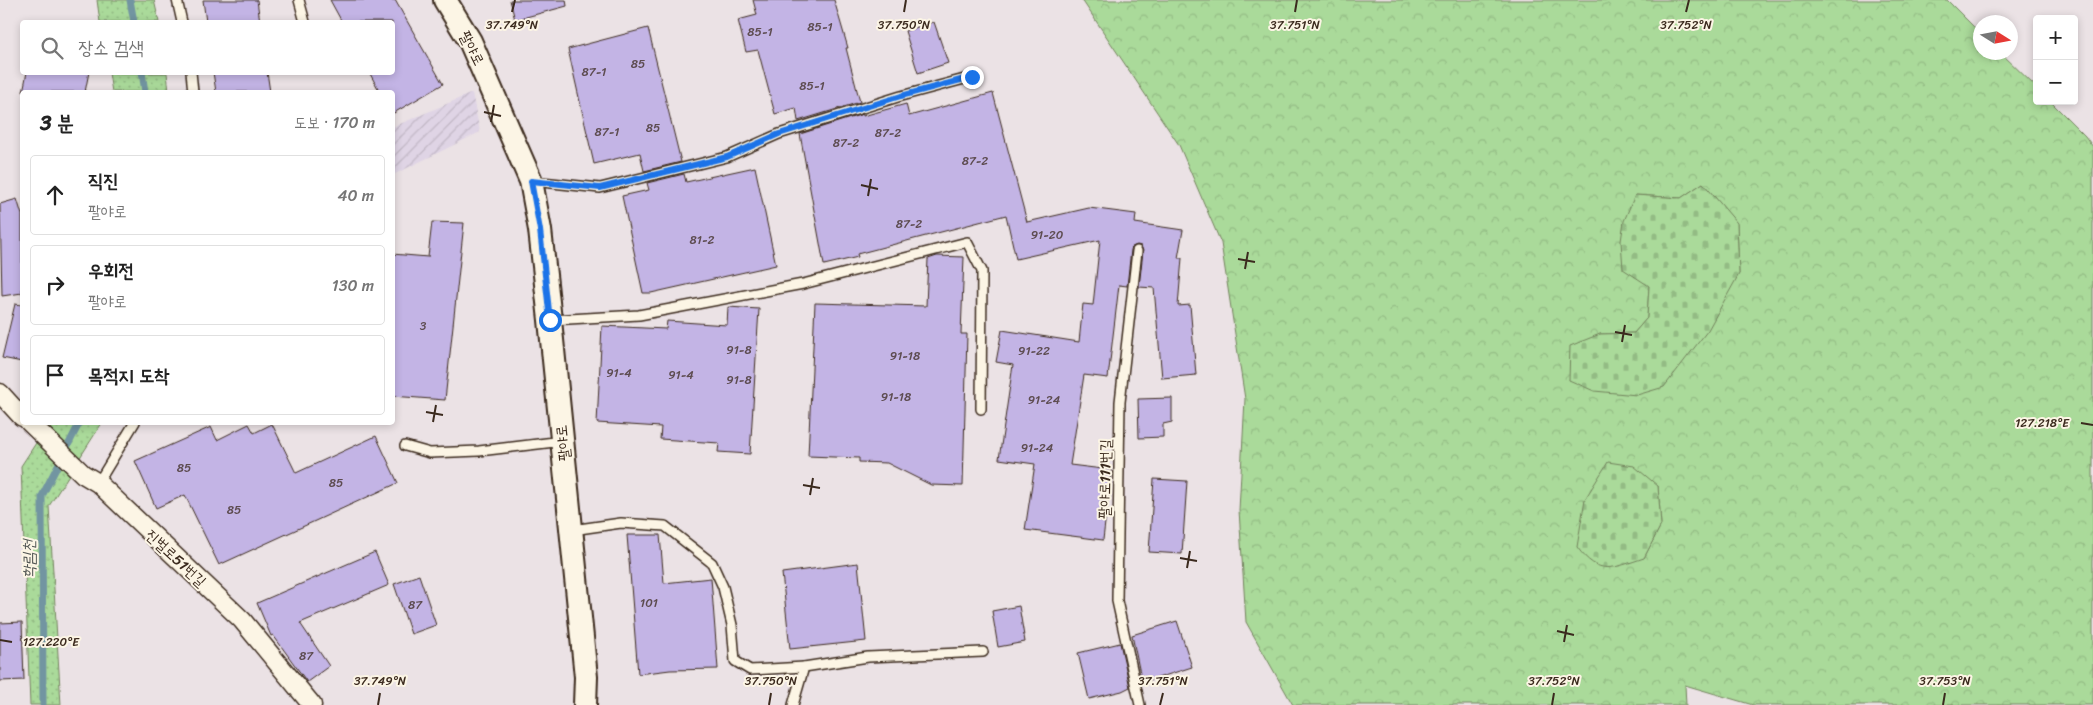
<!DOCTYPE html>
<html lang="ko">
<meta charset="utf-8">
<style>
:root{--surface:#fff;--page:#f2f2f2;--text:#222;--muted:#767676;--line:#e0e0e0}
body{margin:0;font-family:Sriracha,"Poor Story",sans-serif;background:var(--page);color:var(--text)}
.controls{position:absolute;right:15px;top:15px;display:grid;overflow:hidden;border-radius:5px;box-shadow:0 2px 8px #0003}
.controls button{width:45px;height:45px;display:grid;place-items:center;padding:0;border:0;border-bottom:1px solid var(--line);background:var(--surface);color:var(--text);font:25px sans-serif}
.compass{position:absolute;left:1973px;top:15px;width:45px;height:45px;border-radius:50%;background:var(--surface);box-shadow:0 2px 8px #0003;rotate:101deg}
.stop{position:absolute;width:15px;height:15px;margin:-11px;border:4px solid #1a73e8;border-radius:50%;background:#fff}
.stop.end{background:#1a73e8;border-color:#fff;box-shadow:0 1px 5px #0008}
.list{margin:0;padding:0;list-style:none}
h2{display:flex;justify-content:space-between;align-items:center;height:65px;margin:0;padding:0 20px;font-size:21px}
h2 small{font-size:16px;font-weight:400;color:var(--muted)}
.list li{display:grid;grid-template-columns:32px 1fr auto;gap:15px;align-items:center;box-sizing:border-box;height:80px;margin:0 10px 10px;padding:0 10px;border:1px solid var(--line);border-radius:5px}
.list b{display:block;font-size:19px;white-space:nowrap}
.list p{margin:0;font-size:16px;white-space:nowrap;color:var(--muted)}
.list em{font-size:16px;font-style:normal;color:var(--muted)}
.icon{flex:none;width:28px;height:28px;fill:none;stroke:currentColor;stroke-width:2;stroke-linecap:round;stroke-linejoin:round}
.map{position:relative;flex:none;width:2093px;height:705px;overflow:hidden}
.search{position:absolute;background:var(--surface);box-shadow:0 2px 8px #0003;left:20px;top:20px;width:375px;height:55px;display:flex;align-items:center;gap:12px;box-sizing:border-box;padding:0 18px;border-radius:5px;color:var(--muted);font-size:19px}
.panel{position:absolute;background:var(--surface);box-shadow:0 2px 8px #0003;left:20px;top:90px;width:375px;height:335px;border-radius:5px}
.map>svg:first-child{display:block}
.industrial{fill:url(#industrial-furrows)}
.grass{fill:url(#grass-dots);stroke:#72825c}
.forest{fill:url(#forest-crowns);stroke:#72825c;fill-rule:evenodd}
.cemetery{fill:url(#cemetery-stones);stroke:#72825c}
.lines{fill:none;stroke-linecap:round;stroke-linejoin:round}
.stream{stroke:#7295a1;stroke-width:7}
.building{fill:#c3b4e5;stroke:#3b2a1e}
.service-casing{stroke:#3b2a1e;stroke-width:12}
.minor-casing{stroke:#3b2a1e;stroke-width:21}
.tertiary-casing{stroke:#3b2a1e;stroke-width:26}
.service{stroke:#fcf5e5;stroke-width:9}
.minor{stroke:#fcf5e5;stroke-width:18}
.tertiary{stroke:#fcf5e5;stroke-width:22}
.route{stroke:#1a73e8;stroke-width:6}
.ticks{fill:none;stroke:#3b2a1e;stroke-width:2}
.labels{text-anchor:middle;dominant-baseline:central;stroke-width:4;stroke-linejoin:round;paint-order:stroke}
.number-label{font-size:12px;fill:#5d4c50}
.street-label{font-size:15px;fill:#3b2a1e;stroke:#fcf5e5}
.water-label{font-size:16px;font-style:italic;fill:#525654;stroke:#fcf5e5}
.ticks-label{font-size:12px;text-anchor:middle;fill:#3b2a1e;stroke:#fcf5e5;stroke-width:4;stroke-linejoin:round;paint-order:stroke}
</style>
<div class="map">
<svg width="2093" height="705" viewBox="0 0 2093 705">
<defs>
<pattern id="industrial-furrows" width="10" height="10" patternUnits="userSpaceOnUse" patternTransform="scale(1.25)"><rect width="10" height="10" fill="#dfd4e5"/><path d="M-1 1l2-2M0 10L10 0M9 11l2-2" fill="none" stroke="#c0b6c4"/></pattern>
<pattern id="grass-dots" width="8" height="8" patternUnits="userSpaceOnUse" patternTransform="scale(1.25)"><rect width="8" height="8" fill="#aada9a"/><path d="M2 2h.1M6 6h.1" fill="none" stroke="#93bb84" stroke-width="1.8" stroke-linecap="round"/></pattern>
<pattern id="forest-crowns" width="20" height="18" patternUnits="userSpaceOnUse" patternTransform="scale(1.25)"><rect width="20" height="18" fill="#aada9a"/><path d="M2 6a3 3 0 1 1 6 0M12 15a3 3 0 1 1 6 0" fill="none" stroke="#93bb84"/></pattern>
<pattern id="cemetery-stones" width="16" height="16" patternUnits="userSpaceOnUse" patternTransform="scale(1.25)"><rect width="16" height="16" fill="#aada9a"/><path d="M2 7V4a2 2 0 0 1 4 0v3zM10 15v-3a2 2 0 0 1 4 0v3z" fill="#93bb84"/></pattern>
</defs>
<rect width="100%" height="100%" fill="#ebe2e5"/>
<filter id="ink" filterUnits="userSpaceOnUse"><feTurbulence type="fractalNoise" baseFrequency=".02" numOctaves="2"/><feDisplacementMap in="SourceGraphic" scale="10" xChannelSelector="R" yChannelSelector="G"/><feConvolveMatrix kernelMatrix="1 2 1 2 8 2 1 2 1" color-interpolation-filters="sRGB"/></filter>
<g filter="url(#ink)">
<path class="industrial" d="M472,93L480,132L393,175V127Z"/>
<g class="grass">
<path d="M97,0H154L159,22H100Z"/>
<path d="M109,73H167L169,92H112Z"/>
<path d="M49,423H102L49,506L61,705H30L21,466Z"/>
</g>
<path class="forest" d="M1082,0H1947L1980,33V52L2001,53L2037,88V101H2050L2085,136L2093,147V705H1753L1685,685L1686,705H1293L1246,622L1239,510L1245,399L1221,243L1179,145ZM1703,183L1737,224L1739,274L1569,380L1600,334L1634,333L1647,318L1649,286L1635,195L1681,198ZM1658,486L1661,525L1644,558Z"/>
<g class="cemetery">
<path d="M1703,183L1737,223L1739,274L1708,330L1664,387L1637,395L1594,391L1569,380L1570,346L1600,334L1634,333L1647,318L1649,286L1623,269L1621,241L1624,221L1635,195L1681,198Z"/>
<path d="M1608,462L1634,466L1658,486L1661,525L1644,558C1613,568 1599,577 1577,547L1585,499Z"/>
</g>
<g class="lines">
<g class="stream">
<path d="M130,0L134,22"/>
<path d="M142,72L145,92"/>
<path d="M43,705L42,496L80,422"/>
</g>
</g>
<g class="building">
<path d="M203,0H257L260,22H206Z"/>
<path d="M330,0H395L443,84L392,114V92H380L369,72H392V22H342Z"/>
<path d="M510,0H566L567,6L515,20Z"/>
<path d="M753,0H834L848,48H846L860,102L798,121L796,108L775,114L758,50L746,52L738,20L757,15Z"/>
<path d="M934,22L948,63L918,73L905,31Z"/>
<path d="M648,28L681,162L644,171L640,153L594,164L568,49Z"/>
<path d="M27,72H89L85,92H23Z"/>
<path d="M213,72H267L270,92H216Z"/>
<path d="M993,93L1027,222L1089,208L1136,214L1135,223L1183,230L1178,258H1182L1178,306L1190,305L1196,375L1162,378L1154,288L1139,287L1143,251L1141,246L1137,245L1132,247L1131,250L1127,286L1119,285L1108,378L1084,375L1070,465L1111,470L1103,540L1025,530L1035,464L999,459L1013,365L996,362L1002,330L1079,342L1083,304L1093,305L1100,240L1016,259L1006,215L857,254L858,257L824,265L800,134L863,114V116L906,104L909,116Z"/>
<path d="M755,167L776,265L651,293H643L622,196L649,190L647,183L684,174L686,182Z"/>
<path d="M17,199L22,215V293L2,296L0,204Z"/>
<path d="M432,222L464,223L445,400L392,396V254L428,257Z"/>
<path d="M937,256L964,257L961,334H967L963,486L931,485L887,463L859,462V458L808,456L815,303L926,306L928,259Z"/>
<path d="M15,304L22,305V362L2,358Z"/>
<path d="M728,307L759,309L750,454L718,452L719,443L660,439L661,427L597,423L602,326L666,329L667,321L727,325Z"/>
<path d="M1172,398V422L1163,424V437L1139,438L1138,399Z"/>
<path d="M249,424L254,433L272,424L296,473L376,436L398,483L219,565L185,495L156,508L135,461L211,427L217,440Z"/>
<path d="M1154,479L1187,481L1182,554L1149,552Z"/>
<path d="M627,535H660L664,583L711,578L718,669L670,670L638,674Z"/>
<path d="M375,552L389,585L300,623L329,666L307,682L273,635L271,636L257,603Z"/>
<path d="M858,563L866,641L790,649L782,573Z"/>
<path d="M419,575L436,625L411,634L394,584Z"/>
<path d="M1019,606L1025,642L998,647L992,611Z"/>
<path d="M1177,621L1192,667L1142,683L1132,635Z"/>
<path d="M22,622L24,680L0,681V623Z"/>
<path d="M1120,643L1130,687L1122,691L1089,699L1078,653Z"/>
</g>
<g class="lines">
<defs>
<g id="service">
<path d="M177,0L182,22"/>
<path d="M299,0L305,22"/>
<path d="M191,72L193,92"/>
<path d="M532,181L600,188L727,157L779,134L901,96L972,77"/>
<path d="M1137,251L1120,402L1117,601L1140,705"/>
<path d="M551,320L639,315L803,284L967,242L982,271L981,409"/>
<path d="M405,446L430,453L479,451L563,441"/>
<path d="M98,483L135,422"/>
<path d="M572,530L621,523L665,526L712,563L723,587L732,625L735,661L750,670L804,667"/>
<path d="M793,705L804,667L868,657L983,652"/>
</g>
<g id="minor">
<path d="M0,393L22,417"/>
<path d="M29,422L83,474L98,483L242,620L312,705"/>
</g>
<path id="tertiary" d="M445,0L470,41L531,181L540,230L550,320L586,677L585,705"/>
</defs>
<use href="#service" class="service-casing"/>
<use href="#minor" class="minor-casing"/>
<use href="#tertiary" class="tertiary-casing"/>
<use href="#service" class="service"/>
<use href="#minor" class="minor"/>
<use href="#tertiary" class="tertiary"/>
</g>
</g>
<g class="lines" filter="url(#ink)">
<path class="route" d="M550,320L540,230L531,181L600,188L727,157L779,134L901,96L972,77"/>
</g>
<path class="ticks" d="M512,12L515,0M904,12L906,0M1295,12L1297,0M1686,12L1689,0M484,112L501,116M491,122L494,105M861,185L878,189M868,196L871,179M1238,259L1255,262M1245,269L1248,252M1615,332L1632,335M1622,342L1625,325M426,412L443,415M433,422L436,405M2081,423L2093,425M803,485L820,488M810,495L813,478M1180,558L1197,561M1187,568L1190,551M1557,631L1574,635M0,640L12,642M1564,642L1567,625M378,705L380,693M769,705L771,693M1160,705L1163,693M1552,705L1554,693M1943,705L1945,693"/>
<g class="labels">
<g class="number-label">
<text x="820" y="27">85-1</text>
<text x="760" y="32">85-1</text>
<text x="638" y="64">85</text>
<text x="594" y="72">87-1</text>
<text x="812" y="86">85-1</text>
<text x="653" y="128">85</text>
<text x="607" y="132">87-1</text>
<text x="888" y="133">87-2</text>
<text x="846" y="143">87-2</text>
<text x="975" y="161">87-2</text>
<text x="909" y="224">87-2</text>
<text x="1047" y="235">91-20</text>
<text x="702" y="240">81-2</text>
<text x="423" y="326">3</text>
<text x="739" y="350">91-8</text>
<text x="1034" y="351">91-22</text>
<text x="905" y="356">91-18</text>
<text x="619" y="373">91-4</text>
<text x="681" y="375">91-4</text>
<text x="739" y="380">91-8</text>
<text x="896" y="397">91-18</text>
<text x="1044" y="400">91-24</text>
<text x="1037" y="448">91-24</text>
<text x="184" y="468">85</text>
<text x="336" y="483">85</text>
<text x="234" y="510">85</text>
<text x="649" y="603">101</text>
<text x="415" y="605">87</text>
<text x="306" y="656">87</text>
</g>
<g class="street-label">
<text transform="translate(472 48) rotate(63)">팔야로</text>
<text transform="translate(563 443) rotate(-96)">팔야로</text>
<text transform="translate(1105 479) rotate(-89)">팔야로111번길</text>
<text transform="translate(176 558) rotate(43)">진벌로51번길</text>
</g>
<g class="water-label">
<text transform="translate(28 559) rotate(-90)">학림천</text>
</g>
</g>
<g class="ticks-label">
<text x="512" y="29">37.749°N</text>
<text x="904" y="29">37.750°N</text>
<text x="1295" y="29">37.751°N</text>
<text x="1686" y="29">37.752°N</text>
<text x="2042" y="427">127.218°E</text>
<text x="51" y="646">127.220°E</text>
<text x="380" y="685">37.749°N</text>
<text x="771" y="685">37.750°N</text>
<text x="1163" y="685">37.751°N</text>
<text x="1554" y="685">37.752°N</text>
<text x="1945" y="685">37.753°N</text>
</g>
</svg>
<div class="controls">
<button>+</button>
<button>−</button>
</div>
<svg class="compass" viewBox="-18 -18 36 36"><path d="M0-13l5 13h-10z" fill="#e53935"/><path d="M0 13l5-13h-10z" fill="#767676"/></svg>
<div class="stop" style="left:550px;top:320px"></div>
<div class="stop end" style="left:972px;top:77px"></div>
<div class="search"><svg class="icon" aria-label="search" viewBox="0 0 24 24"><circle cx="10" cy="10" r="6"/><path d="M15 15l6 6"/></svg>장소 검색</div>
<section class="panel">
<h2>3 분<small>도보 · 170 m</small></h2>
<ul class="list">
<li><svg class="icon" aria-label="ahead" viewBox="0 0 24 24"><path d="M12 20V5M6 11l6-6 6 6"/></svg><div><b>직진</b><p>팔야로</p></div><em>40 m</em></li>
<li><svg class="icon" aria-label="right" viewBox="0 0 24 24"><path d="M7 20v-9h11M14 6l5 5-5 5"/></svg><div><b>우회전</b><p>팔야로</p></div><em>130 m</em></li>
<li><svg class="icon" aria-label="arrive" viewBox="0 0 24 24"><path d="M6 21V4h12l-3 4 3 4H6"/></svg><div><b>목적지 도착</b></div></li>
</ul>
</section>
</div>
